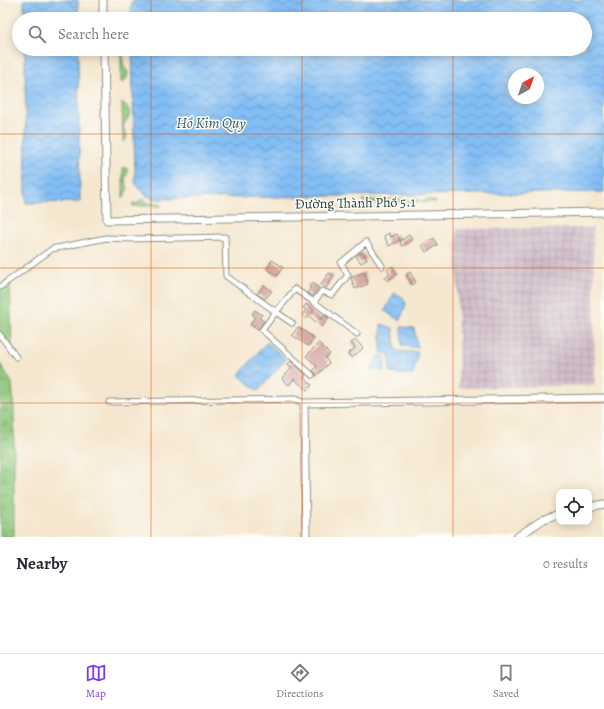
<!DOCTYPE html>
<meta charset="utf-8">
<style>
:root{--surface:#fff;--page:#f7f7f7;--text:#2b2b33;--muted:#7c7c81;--line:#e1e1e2;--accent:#7c3aed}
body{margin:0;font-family:Alegreya,serif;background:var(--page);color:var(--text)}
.controls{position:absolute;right:12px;bottom:12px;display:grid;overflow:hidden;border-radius:8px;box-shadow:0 2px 10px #0003}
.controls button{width:36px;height:36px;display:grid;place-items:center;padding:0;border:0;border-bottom:1px solid var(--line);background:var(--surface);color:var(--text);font:20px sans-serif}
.compass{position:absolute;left:508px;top:68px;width:36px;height:36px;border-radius:50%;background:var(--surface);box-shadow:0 2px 10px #0003;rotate:40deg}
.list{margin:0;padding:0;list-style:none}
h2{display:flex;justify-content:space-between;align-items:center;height:52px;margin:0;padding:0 16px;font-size:17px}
h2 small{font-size:13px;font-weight:400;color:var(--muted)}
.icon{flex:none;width:22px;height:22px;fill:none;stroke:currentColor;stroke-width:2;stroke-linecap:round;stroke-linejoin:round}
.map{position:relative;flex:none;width:604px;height:537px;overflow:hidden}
.search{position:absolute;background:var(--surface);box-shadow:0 2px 10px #0003;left:12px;right:12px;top:12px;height:44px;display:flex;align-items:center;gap:10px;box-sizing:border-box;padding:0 14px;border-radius:22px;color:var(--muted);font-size:15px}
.sheet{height:116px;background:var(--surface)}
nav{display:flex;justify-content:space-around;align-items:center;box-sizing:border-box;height:56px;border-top:1px solid var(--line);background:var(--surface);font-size:11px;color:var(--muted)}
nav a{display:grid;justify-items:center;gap:2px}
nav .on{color:var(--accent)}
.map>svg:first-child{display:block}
.industrial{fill:url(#industrial-grid)}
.grass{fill:#90c87b;stroke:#588258}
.wetland{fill:url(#wetland-marsh);stroke:#588258}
.water{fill:url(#water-waves);stroke:#507d94;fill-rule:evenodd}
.building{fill:#d19a98}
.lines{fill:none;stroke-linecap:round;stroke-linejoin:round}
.street-casing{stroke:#8a9282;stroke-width:7}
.secondary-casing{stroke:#8a9282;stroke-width:9}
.street{stroke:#fff;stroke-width:5}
.secondary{stroke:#fff;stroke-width:7}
.grid{fill:none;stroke:#de580e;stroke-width:1;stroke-opacity:0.55}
.labels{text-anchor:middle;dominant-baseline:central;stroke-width:3;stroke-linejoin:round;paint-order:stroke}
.street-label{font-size:14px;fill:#1f3d34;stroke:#fdfcf7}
.water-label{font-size:15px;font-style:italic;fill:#385d64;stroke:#fdfcf7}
</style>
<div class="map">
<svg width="604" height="537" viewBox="0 0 604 537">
<defs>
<pattern id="industrial-grid" width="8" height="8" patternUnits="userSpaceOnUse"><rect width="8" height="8" fill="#d1bdc9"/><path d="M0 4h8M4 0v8" fill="none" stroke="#b3a3ad"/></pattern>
<pattern id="wetland-marsh" width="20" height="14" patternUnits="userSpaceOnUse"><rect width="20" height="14" fill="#90c87b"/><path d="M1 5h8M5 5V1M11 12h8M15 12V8" fill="none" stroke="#75a466"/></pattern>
<pattern id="water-waves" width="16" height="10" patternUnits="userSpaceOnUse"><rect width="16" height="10" fill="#82bdf4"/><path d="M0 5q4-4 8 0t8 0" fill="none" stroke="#6a9bc6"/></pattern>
</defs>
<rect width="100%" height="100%" fill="#fdfcf7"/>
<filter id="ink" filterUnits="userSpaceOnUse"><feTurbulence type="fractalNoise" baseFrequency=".025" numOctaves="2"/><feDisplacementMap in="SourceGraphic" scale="8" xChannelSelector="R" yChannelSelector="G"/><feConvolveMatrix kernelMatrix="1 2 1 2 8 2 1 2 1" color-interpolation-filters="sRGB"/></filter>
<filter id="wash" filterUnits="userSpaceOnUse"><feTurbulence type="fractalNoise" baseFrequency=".012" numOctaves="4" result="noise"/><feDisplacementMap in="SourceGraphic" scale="16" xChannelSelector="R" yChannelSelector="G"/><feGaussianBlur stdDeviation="0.9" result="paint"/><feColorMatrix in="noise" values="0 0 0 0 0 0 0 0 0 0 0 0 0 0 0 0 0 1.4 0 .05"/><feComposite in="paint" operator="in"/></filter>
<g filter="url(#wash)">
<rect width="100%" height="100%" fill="#f5e7cf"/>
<path class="industrial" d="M593,228L595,385L459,388L456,229Z"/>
<g class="grass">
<path d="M121,49H123V51L122,55L124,58C122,65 124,67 128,72L127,78L123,83L121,82Z"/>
<path d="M122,102C126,105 131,110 129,116C129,119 125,121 124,124C122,128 126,133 127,137L125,141L123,142Z"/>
<path d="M124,167L126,168L128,171L125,179L128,189L125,193V197L123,198V168Z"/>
<path d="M141,199L149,203L161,204V206H133L132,204L138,203Z"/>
<path d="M404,199L411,201L416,199L422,201L428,199L436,202L365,203L362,200Z"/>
<path d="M10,279L12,348L0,333V287Z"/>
</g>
<path class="wetland" d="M0,363L12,383L14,409V537H0Z"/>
<g class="water">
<rect x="24" y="0" width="54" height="19"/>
<path d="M133,0H604V192L154,199C145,196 139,191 135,182L132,49H585V19H132L131,6ZM514,74H538V98H514Z"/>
<path d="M25,49H78L80,202L26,203Z"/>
<path d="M394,293L403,297L406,304L400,321L385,311Z"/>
<path d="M381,324L393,328L396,351L418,352L413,375L390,373L389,354L381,353Z"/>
<path d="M401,327L414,328L418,348L402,345Z"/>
<path d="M267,342L286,359L258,391L239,375Z"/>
<path d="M378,356H385V371L371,370Z"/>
</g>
<g id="blocks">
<g class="building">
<path d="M389,233L391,237L397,234L400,240L389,246L384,236Z"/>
<path d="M409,235L412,240L402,246L400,241Z"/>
<path d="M434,238L438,245L426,252L422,245Z"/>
<path d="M362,252L367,259L361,263L356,256Z"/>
<path d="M272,260L283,267L277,276L267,269Z"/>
<path d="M392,266L397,274L387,281L385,277L390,274L387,270Z"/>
<path d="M364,272L368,284L355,289L351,278L352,277Z"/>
<path d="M410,272L416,282L412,285L406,275Z"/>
<path d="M329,273L334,276L326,288L321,284Z"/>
<path d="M312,283L319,288L313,296L307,293L311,288L309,287Z"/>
<path d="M264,285L272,291L265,299L257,294Z"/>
<path d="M306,304L314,310L312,312L321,319L325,315L329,318L322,327L309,316L307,319L302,315L306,310L303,308Z"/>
<path d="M255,310L262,315L259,318L264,321L259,328L258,330L250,324L255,317L252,314Z"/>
<path d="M298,327L314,338L308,346L292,335Z"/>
<path d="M356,340L363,348L352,358L348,354L355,348L351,343Z"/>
<path d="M319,343L330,354L325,358L329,363L316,376V373L313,371L317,366L306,356Z"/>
<path d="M291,361L306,375L304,378L312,385L307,390L294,379L289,385L282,379L292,368L288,364Z"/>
</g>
</g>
</g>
<g filter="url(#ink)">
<use href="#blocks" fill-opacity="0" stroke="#8a9282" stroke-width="1"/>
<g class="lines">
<defs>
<g id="street">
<path d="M0,287L52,249L106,238L132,239L225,237L226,276L276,312L295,289L314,302L322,291L332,295L348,275L341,263L366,242L382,266"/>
<path d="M314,302L357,334"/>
<path d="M292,323L276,312L262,330L312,375"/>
<path d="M0,335L16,357"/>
<path d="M109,402L295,399L304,403"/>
</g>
<g id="secondary">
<path d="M103,0V19"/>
<path d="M104,49L107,220L604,212"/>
<path d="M589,507L604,504"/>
<path d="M306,537L304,403L604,398"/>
<path d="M517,537L544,519L559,514"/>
</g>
</defs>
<use href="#street" class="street-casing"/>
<use href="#secondary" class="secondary-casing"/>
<use href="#street" class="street"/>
<use href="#secondary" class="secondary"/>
</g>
</g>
<path class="grid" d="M151,0V19M302,0V19M453,0V19M151,49V537M302,49V537M453,49V537M0,134H604M0,268H604M0,403H604"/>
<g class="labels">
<g class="street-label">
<text transform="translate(355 203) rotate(-1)">Đường Thành Phố 5.1</text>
</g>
<g class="water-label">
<text x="211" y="123">Hồ Kim Quy</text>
</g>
</g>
</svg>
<div class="controls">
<button><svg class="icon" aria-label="locate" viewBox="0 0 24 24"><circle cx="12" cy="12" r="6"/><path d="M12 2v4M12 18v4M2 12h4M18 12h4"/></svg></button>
</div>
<svg class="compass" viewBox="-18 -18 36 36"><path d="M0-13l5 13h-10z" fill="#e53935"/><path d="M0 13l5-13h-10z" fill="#7c7c81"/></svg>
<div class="search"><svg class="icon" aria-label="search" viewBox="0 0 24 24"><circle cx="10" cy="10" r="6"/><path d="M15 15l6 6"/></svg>Search here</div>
</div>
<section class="sheet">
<h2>Nearby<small>0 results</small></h2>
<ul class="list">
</ul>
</section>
<nav>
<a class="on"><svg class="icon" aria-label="map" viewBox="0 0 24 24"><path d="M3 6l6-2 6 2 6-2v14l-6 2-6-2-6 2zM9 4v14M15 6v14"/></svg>Map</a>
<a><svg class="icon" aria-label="directions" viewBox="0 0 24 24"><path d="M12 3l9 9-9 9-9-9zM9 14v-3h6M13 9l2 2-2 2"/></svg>Directions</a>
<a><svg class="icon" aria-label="saved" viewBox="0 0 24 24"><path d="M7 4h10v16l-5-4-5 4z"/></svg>Saved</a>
</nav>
